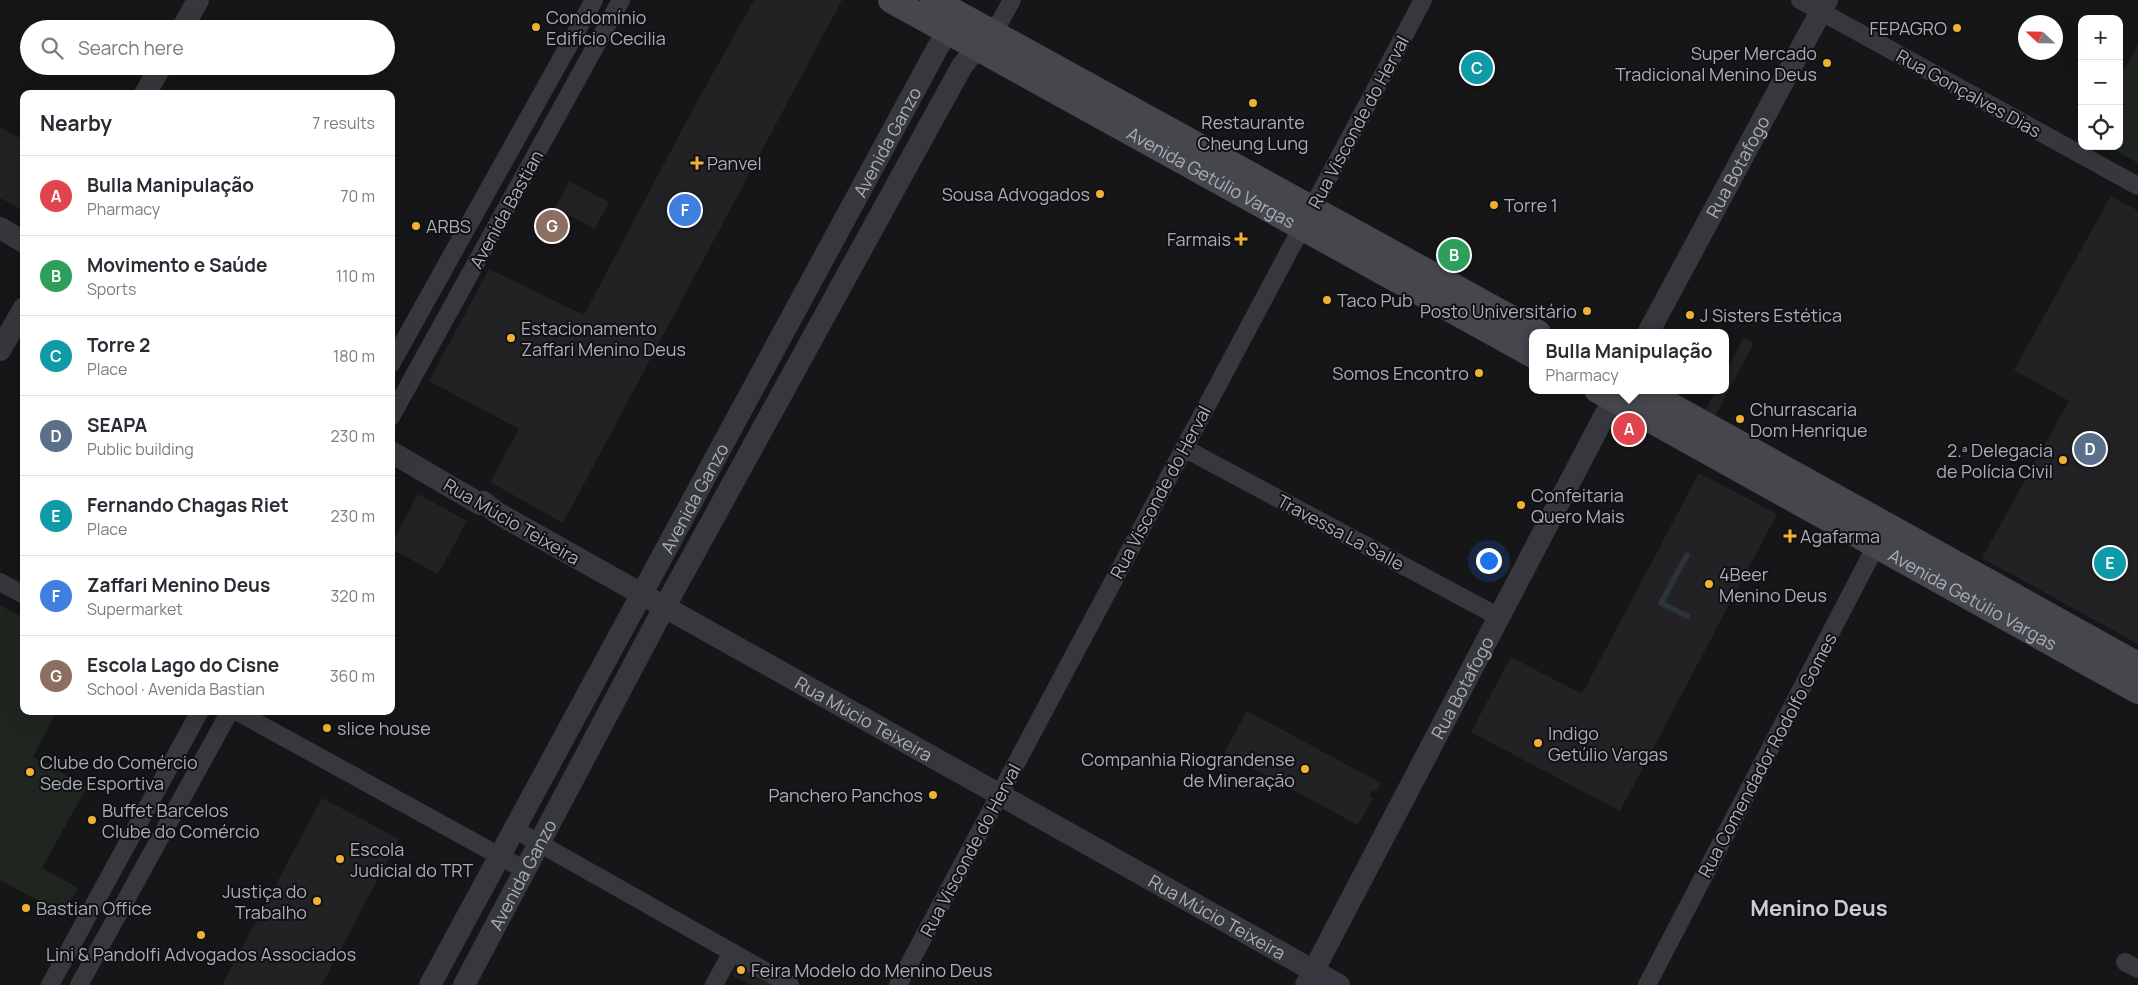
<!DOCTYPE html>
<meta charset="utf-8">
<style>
:root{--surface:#fff;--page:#f2f2f3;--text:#2b2b33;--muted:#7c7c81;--line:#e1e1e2;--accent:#856733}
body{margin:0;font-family:Manrope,sans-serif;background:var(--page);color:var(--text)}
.controls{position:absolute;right:15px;top:15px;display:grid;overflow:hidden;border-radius:10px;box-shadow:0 5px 20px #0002}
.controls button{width:45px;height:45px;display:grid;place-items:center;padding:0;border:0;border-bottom:1px solid var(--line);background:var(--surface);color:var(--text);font:25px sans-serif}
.compass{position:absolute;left:2018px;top:15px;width:45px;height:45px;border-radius:50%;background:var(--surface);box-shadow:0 5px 20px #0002;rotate:292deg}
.you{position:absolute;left:1488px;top:560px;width:18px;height:18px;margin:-12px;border:4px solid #fff;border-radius:50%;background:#1a73e8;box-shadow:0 0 0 8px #1a73e833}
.badge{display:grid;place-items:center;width:32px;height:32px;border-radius:50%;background:var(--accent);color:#fff;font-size:16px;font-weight:700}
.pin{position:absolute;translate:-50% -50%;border:2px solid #fff;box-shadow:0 1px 5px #0006}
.popup{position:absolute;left:1529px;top:329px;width:200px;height:65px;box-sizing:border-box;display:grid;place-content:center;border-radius:10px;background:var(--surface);filter:drop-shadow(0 1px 4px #0005);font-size:16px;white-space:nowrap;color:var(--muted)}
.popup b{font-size:19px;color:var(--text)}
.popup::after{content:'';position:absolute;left:50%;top:100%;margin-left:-10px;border:10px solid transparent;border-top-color:var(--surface)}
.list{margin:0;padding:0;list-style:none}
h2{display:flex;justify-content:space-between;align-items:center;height:65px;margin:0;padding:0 20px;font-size:21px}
h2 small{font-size:16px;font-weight:400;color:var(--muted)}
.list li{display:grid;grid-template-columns:32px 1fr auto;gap:15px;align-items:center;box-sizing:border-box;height:80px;padding:0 20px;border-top:1px solid var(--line)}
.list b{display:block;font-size:19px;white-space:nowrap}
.list p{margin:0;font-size:16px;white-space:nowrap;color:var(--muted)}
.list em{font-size:16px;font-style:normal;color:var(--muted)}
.icon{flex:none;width:28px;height:28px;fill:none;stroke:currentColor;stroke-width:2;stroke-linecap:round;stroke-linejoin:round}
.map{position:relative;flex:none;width:2138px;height:985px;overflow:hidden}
.search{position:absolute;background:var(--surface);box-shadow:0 5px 20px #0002;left:20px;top:20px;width:375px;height:55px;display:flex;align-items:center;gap:12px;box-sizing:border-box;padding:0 18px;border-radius:28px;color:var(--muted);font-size:19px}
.panel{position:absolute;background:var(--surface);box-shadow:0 5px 20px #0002;left:20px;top:90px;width:375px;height:625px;border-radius:10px}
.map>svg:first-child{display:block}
.built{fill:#222225}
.green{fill:#1e261f}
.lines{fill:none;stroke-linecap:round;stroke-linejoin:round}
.stream{stroke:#2c353c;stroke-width:5.5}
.minor{stroke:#37383d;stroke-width:18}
.tertiary{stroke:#37383d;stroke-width:22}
.secondary{stroke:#45474d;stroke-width:26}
.poi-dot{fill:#f2b134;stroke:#111113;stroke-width:2}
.labels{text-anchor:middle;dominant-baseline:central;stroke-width:4;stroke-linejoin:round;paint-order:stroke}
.poi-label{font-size:18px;fill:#a8adb8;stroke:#111113;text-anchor:start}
.street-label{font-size:18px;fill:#a8adb8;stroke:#111113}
.district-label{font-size:22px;font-weight:bold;fill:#c9ccd4;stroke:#111113}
</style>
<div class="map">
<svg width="2138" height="985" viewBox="0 0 2138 985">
<rect width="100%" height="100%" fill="#161618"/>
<g class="built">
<path d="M754,0H842L563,523L490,482L519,429L429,381L489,269L584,315L693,109Z"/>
<path d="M0,127L24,140V211L0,198Z"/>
<path d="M569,181L609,202L595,229L555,208Z"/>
<path d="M2111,196L2138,211V644L1982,558L2069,401L2014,370Z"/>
<path d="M1744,337L1754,343L1715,416L1705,411L1716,390H1725V373Z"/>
<path d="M1699,473L1777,514L1620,811L1471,732L1511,657L1582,694Z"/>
<path d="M418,494L467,521L438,574L391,549V544Z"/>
<path d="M1247,711L1381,783L1376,792L1373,790L1369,796L1373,798L1358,825L1224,753Z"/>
<path d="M322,798L399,839L322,985H222Z"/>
<path d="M737,964L772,985H750L732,975Z"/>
</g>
<g class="green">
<path d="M2138,44V163L2107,146H2119V79Z"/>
<path d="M0,605L24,618V711H57L33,757L87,787L42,868L78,888L63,914L0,880Z"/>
</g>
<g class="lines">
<path class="stream" d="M1687,616L1661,603L1687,555"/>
<g class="minor">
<path d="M1800,0L2138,186"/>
<path d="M991,31L1001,20L1012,0"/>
<path d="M391,364L594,0"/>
<path d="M391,417L621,0"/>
<path d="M1184,448L1499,617"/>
<path d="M0,582L24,595"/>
<path d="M236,711L525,870"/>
<path d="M514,829L790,985"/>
<path d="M2125,962L2138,969"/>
<path d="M50,985L200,711"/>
<path d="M79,985L230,711"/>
<path d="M714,985L732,952"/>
<path d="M898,985L1423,0"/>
<path d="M1647,985L1881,536"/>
</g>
<g class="tertiary">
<path d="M182,29L198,0"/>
<path d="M145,94L161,66"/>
<path d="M0,228L24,242"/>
<path id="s1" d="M1648,333L1827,0"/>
<path d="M0,350L24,308"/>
<path id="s2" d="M391,452L480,504L483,502L499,514L1339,985"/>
<path id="s3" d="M430,985C599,672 770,360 938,47L958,17"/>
<path id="s4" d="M464,985L658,619L962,66L988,35"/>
<path id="s5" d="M1306,985L1618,390"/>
</g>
<g class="secondary">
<path id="s6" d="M891,0L1533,355"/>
<path d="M933,0L1538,333"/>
<path id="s7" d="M1597,390L2138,691"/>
<path d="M1643,390L2138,665"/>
</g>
</g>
<g class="poi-dot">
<circle cx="536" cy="27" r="5"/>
<circle cx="1957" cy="28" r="5"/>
<circle cx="1827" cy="63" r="5"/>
<circle cx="1253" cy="103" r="5"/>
<path d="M694.5 155.5h5v5h5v5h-5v5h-5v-5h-5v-5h5z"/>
<circle cx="1100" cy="194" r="5"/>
<circle cx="1494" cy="205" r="5"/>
<circle cx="416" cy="226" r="5"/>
<path d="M1238.5 231.5h5v5h5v5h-5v5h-5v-5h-5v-5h5z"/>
<circle cx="1327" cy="300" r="5"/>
<circle cx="1587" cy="311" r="5"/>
<circle cx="1690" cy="315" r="5"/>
<circle cx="511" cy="338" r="5"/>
<circle cx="1479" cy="373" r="5"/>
<circle cx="1740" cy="419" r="5"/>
<circle cx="2063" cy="460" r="5"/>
<circle cx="1521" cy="505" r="5"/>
<path d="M1787.5 528.5h5v5h5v5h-5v5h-5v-5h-5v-5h5z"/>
<circle cx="1709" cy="584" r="5"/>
<circle cx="327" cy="728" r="5"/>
<circle cx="1538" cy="743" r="5"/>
<circle cx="1305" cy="769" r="5"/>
<circle cx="30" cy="772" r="5"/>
<circle cx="933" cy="795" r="5"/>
<circle cx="92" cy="820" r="5"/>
<circle cx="340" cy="859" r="5"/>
<circle cx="317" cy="901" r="5"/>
<circle cx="26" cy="908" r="5"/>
<circle cx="201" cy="935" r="5"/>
<circle cx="741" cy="970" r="5"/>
</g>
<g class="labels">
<g class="poi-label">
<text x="546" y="17">Condomínio<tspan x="546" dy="21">Edifício Cecilia</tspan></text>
<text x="1947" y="28" text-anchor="end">FEPAGRO</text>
<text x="1817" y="53" text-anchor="end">Super Mercado<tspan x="1817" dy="21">Tradicional Menino Deus</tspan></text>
<text x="1253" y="122" text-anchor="middle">Restaurante<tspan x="1253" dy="21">Cheung Lung</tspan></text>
<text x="707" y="163">Panvel</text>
<text x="1090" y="194" text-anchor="end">Sousa Advogados</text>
<text x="1504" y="205">Torre 1</text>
<text x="426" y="226">ARBS</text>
<text x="1231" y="239" text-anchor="end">Farmais</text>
<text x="1337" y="300">Taco Pub</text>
<text x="1577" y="311" text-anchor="end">Posto Universitário</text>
<text x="1700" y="315">J Sisters Estética</text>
<text x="521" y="328">Estacionamento<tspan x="521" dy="21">Zaffari Menino Deus</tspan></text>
<text x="1469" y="373" text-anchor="end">Somos Encontro</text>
<text x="1750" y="409">Churrascaria<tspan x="1750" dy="21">Dom Henrique</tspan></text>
<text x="2053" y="450" text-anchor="end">2.ª Delegacia<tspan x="2053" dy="21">de Polícia Civil</tspan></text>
<text x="1531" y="495">Confeitaria<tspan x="1531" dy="21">Quero Mais</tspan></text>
<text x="1800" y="536">Agafarma</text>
<text x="1719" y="574">4Beer<tspan x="1719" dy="21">Menino Deus</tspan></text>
<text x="337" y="728">slice house</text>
<text x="1548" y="733">Indigo<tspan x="1548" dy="21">Getúlio Vargas</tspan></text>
<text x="1295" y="759" text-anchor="end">Companhia Riograndense<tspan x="1295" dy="21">de Mineração</tspan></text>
<text x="40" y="762">Clube do Comércio<tspan x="40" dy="21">Sede Esportiva</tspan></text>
<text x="923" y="795" text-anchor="end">Panchero Panchos</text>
<text x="102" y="810">Buffet Barcelos<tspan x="102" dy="21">Clube do Comércio</tspan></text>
<text x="350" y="849">Escola<tspan x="350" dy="21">Judicial do TRT</tspan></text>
<text x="307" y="891" text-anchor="end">Justiça do<tspan x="307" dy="21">Trabalho</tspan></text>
<text x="36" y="908">Bastian Office</text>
<text x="201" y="954" text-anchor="middle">Lini &amp; Pandolfi Advogados Associados</text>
<text x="751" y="970">Feira Modelo do Menino Deus</text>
</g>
<g class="street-label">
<text transform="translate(1969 93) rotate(29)">Rua Gonçalves Dias</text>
<text transform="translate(1358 122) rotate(-62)">Rua Visconde do Herval</text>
<text stroke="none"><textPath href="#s3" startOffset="959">Avenida Ganzo</textPath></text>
<text stroke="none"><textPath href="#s1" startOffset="189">Rua Botafogo</textPath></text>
<text stroke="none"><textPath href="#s6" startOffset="366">Avenida Getúlio Vargas</textPath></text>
<text transform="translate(506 209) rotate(-61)">Avenida Bastian</text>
<text transform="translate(1160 492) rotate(-62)">Rua Visconde do Herval</text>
<text stroke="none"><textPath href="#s3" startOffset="554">Avenida Ganzo</textPath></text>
<text transform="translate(512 521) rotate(30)">Rua Múcio Teixeira</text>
<text transform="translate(1341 532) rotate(28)">Travessa La Salle</text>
<text stroke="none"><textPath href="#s7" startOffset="430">Avenida Getúlio Vargas</textPath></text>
<text stroke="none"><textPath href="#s5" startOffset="336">Rua Botafogo</textPath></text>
<text stroke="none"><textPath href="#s2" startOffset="545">Rua Múcio Teixeira</textPath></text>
<text transform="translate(1767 755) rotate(-62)">Rua Comendador Rodolfo Gomes</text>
<text transform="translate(970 850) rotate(-62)">Rua Visconde do Herval</text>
<text stroke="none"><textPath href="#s4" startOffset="125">Avenida Ganzo</textPath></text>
<text stroke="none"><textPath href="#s2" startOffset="950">Rua Múcio Teixeira</textPath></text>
</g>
<g class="district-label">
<text x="1819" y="908">Menino Deus</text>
</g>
</g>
</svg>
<div class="controls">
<button>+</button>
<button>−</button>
<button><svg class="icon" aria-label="locate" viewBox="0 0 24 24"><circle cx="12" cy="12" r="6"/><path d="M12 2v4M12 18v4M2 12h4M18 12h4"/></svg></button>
</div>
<svg class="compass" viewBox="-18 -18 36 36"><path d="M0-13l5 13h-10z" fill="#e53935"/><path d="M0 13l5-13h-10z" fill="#7c7c81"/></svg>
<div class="you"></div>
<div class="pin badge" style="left:1629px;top:429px;background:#e0444e">A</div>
<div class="popup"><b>Bulla Manipulação</b>Pharmacy</div>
<div class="pin badge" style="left:1454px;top:255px;background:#2e9e5b">B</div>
<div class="pin badge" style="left:1477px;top:68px;background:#0f9aa8">C</div>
<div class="pin badge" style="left:2090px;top:449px;background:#5c6f8a">D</div>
<div class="pin badge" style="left:2110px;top:563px;background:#0f9aa8">E</div>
<div class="pin badge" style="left:685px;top:210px;background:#3f7fe0">F</div>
<div class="pin badge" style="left:552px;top:226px;background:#8d6e63">G</div>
<div class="search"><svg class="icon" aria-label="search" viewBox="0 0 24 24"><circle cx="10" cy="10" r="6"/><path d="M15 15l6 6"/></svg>Search here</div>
<section class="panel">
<h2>Nearby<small>7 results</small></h2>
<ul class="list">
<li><span class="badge" style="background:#e0444e">A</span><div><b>Bulla Manipulação</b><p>Pharmacy</p></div><em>70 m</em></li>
<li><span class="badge" style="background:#2e9e5b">B</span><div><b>Movimento e Saúde</b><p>Sports</p></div><em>110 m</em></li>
<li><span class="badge" style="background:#0f9aa8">C</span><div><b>Torre 2</b><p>Place</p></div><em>180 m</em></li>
<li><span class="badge" style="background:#5c6f8a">D</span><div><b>SEAPA</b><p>Public building</p></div><em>230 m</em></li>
<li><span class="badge" style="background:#0f9aa8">E</span><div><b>Fernando Chagas Riet</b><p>Place</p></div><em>230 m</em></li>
<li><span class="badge" style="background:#3f7fe0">F</span><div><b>Zaffari Menino Deus</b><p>Supermarket</p></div><em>320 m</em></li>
<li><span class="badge" style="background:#8d6e63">G</span><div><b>Escola Lago do Cisne</b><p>School · Avenida Bastian</p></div><em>360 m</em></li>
</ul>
</section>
</div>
